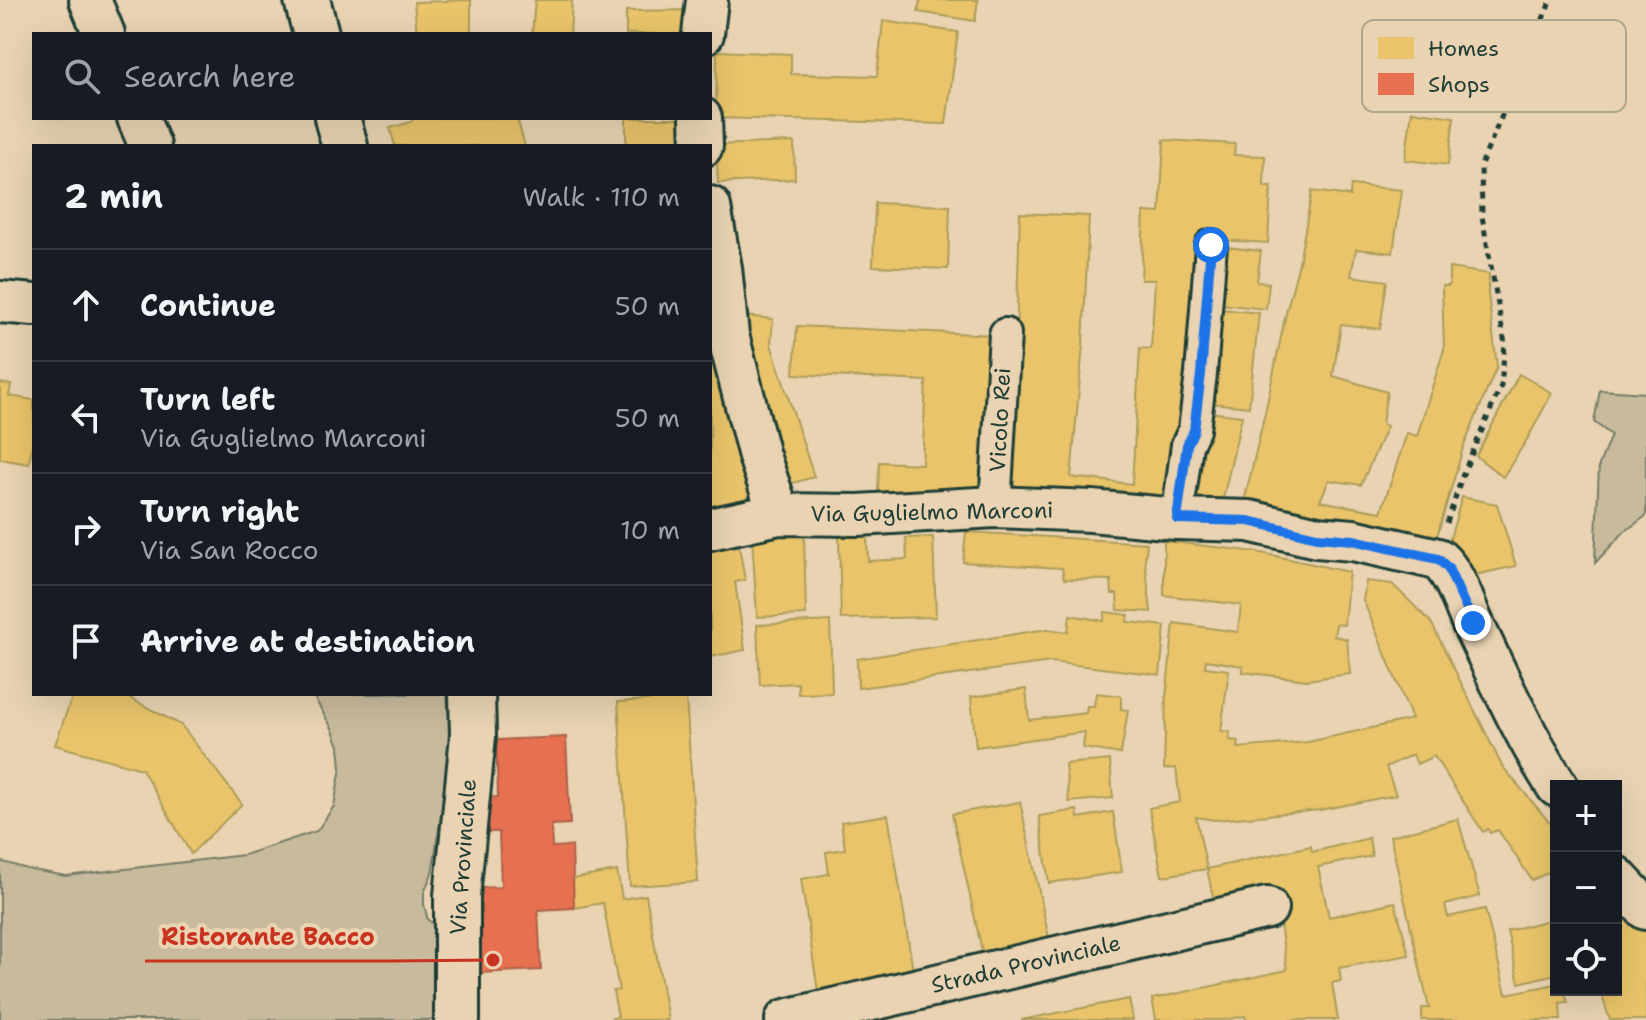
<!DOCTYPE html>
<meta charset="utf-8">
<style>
:root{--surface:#171b24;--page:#242831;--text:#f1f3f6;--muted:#9ea1a6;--line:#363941}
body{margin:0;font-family:"Shantell Sans",sans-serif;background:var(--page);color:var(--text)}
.controls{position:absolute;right:24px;bottom:24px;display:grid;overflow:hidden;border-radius:0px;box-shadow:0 8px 32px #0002}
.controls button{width:72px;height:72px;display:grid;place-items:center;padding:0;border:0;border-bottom:2px solid var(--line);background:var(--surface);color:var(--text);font:40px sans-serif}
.stop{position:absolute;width:24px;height:24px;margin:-18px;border:6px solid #1a73e8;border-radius:50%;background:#fff}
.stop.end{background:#1a73e8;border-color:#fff;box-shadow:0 2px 8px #0008}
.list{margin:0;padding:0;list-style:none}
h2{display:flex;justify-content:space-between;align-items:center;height:104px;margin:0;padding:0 32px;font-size:34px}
h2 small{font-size:26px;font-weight:400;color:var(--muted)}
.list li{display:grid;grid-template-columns:52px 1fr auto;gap:24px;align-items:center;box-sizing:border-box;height:112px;padding:0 32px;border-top:2px solid var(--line)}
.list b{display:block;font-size:30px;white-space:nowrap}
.list p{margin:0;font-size:26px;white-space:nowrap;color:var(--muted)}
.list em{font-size:26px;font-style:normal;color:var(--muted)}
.icon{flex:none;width:44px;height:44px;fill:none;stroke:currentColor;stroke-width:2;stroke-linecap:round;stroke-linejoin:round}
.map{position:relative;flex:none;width:1646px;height:1020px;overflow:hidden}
.search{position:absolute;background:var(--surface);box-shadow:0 8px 32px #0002;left:32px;top:32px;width:680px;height:88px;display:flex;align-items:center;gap:20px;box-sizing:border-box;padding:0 28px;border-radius:0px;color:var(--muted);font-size:30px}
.panel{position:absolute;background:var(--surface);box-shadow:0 8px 32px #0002;left:32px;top:144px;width:680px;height:552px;border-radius:0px}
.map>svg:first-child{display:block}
.green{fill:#c8ba9d;stroke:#747c68;stroke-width:2}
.homes{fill:#e9c46a;stroke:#ac9c5a;stroke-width:2}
.shops{fill:#e76f51;stroke:#ab6048;stroke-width:2}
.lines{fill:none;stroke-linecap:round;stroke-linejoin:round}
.pedestrian-casing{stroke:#1f3d34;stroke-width:36}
.minor-casing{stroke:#1f3d34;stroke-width:46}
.secondary-casing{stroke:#1f3d34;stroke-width:50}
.path{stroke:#1f3d34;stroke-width:5;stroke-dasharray:6 6;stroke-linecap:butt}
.pedestrian{stroke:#e9d3b2;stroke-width:30}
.minor{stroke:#e9d3b2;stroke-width:40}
.secondary{stroke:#e9d3b2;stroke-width:44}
.route{stroke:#1a73e8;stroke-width:10}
.labels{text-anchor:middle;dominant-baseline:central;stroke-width:8;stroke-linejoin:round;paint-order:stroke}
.street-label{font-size:22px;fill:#1f3d34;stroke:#e9d3b2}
.key{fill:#e9d3b2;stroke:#aca68c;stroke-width:2}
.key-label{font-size:22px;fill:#1f3d34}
.leader{fill:none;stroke:#c8321e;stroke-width:3}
.callout-dot{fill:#c8321e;stroke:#e9d3b2;stroke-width:3}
.callout-label{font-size:24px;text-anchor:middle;font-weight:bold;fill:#c8321e;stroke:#e9d3b2;stroke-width:8;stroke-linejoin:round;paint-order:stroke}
</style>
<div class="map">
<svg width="1646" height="1020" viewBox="0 0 1646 1020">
<rect width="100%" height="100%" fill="#e9d3b2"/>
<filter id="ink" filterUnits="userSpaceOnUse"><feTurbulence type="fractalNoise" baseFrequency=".0125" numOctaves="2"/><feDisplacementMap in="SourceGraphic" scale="16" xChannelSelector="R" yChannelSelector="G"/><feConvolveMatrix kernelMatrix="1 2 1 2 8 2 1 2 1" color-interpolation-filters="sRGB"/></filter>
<g filter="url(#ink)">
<g class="green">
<path d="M1600,390L1646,393V516L1624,532L1595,563L1599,465L1611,435L1594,422Z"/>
<path d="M312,694H447L452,749L432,873L424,893V905L428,920L437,926V1004L433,1020H0V861L27,869L66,876L244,855L317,831L334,806L341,768L339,746L332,728Z"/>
</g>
<g class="homes">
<path d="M471,0V34H417L414,2Z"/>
<path d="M535,0H572L570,34H532Z"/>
<path d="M920,0H978L975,21L918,12Z"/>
<path d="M696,10L694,34H626V11Z"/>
<path d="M883,21L958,32L946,124L716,118L717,51L791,54V74L877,76Z"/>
<path d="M1412,111L1454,117L1448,165L1405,160Z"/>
<path d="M414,118H517L525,146H395L390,128L411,122Z"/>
<rect x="626" y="118" width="65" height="28"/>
<path d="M1164,140L1235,144L1234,155L1265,156L1264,187H1271L1268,243L1205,239L1176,510L1011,499L1020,213L1089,216L1083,345L1071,477L1132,484L1140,348L1151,349L1155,280H1141L1144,212L1160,213Z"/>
<path d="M794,142L795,179L718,183L716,145Z"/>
<path d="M1351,185L1402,190L1393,253L1356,249L1351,276L1387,281L1380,329L1341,324L1333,376L1387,392L1382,424L1387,426L1361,485L1329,480L1320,501L1381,512L1407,433L1417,436L1444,349L1442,286H1449V268L1489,274L1488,294L1497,366L1463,448L1433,550L1241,515L1265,413L1286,313L1299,263L1312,191L1350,196Z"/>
<path d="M875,203L950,206L948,269L873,266Z"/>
<path d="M1217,246L1261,251L1257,282L1269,283L1266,309L1211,303Z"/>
<path d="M1211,308L1259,313L1249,407L1201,402Z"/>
<path d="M735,315L773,319L771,344L814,477L786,485Z"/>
<path d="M797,326L996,335L987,496L878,491L879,462L922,464L926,381L794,374Z"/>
<path d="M710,327L759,503L710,517Z"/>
<path d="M1519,374L1552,393L1528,438L1503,477L1476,456Z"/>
<path d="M0,383L11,385L9,396L34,400V432L29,464L0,459Z"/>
<path d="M1201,411L1242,416L1220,512L1181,509Z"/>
<path d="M1462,497L1497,504L1516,566L1461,578L1447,549Z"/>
<path d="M966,532L1147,543L1145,560L1151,612L1118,610L1117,594H1112L1111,580L1064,579L1062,568L963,562Z"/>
<path d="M804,533L806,615L757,617L752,537Z"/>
<path d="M737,535L745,580L735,582L745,650L710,657V540Z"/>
<path d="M867,536L868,561L907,559L906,538L933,537L936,617L841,619L839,537Z"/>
<path d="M1164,541L1257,552L1349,572L1344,625L1336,624L1334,636L1347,639L1350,674L1307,680L1243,672V666L1206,660L1205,667L1229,670L1221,731L1230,732L1229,740L1239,741L1238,748L1308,742L1412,719L1363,600L1366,581L1392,584L1431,622L1502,766L1556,830V869L1532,880L1498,830L1490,833L1488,829L1483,832L1434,756L1417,764L1413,754L1386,767L1396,795L1320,810L1215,820L1196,817L1207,869L1162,876L1149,808L1180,802L1176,768L1164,769L1166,697L1174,623L1238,632L1241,605L1164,595Z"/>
<path d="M1105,612L1129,615L1127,622L1165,626L1160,675L1051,662L858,688L857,659L1047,629L1068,632L1070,615L1104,621Z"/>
<path d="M830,621L832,693L798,694V683L760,685L757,625Z"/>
<path d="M1026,689L1029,720L1086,713L1087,706H1094L1096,693L1121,696V709L1128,710L1121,754L1083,748L1085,732L976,747L971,697Z"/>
<path d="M73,694H122L181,725L242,804L191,854L142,769L55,745Z"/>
<path d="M686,697L698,882L630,886L618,702Z"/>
<path d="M1110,760L1113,798L1069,802L1065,764Z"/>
<path d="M1020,802L1050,943L984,960L952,814Z"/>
<path d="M1077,810L1078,818L1113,812L1122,872L1049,883L1039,816Z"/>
<path d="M888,815L915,983L819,998L801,879L829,874L826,852L845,849L841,822Z"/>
<path d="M1458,819L1480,896L1445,905L1448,917L1485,909L1506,994L1556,984V990H1564L1568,1002L1560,1003L1561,1020H1422V1008H1429L1390,836Z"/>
<path d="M1369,838L1372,856L1318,867L1329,917L1395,902L1409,955L1339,968L1341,981L1332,983L1338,1020H1246L1245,1016L1224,1020H1156L1152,999L1287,970L1275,891L1215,905L1207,869L1311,846L1312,852Z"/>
<path d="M617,871L622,899L646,895L668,1020H612V1018L618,1017L613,991L619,990L603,903L574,908L572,879Z"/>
<path d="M1623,905L1646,923V1020H1610L1600,990L1585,993L1584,990H1616V907Z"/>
<path d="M1556,918V974L1519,983L1507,931Z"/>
<path d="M1129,999L1133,1020H1021Z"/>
</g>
<path class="shops" d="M566,737L570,824L551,825L552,847L572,846L574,908L538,910L541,970L479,973L475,888L501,887L499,832H480L479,798L498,797L496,740Z"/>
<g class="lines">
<defs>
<g id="pedestrian">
<path d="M995,507L1005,334"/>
<path d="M1177,519L1187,445L1194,430L1201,374L1211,245"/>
</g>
<g id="minor">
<path d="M90,0L104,34"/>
<path d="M703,34L707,0"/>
<path d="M138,118L150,146"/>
<path d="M701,118L702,146"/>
<path d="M710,207L721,268L728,335L759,456L779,514"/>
<path d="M0,302L34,305"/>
<path d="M710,529L779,514L858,515L995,507L1091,511L1177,519L1249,521L1317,537L1353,540L1438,559C1456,575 1463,602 1473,624C1499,679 1524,735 1557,786"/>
<path d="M1616,877L1646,909"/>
<path d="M786,1020L1267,908"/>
</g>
<g id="secondary">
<path d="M307,0L316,34"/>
<path d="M337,118L345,146"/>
<path d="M457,1020V896L473,736L472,694"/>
</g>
</defs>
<use href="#pedestrian" class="pedestrian-casing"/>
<use href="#minor" class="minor-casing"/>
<use href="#secondary" class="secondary-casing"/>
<path class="path" d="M1447,523L1463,474L1501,386L1505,344L1482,216L1481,165L1551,0"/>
<use href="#pedestrian" class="pedestrian"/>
<use href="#minor" class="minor"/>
<use href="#secondary" class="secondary"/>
</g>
</g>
<g class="lines" filter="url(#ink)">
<path class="route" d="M1211,245L1201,374L1194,430L1187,445L1177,519L1249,521L1317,537L1353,540L1438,559L1448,568L1473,623"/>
</g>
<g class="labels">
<g class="street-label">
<text transform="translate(1000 420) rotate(-87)">Vicolo Rei</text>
<text transform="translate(932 512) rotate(-1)">Via Guglielmo Marconi</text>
<text transform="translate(463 857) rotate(-86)">Via Provinciale</text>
<text transform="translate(1026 964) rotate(-13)">Strada Provinciale</text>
</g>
</g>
<rect x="1362" y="20" width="264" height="92" rx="12" class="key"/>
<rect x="1378" y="37" width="36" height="22" fill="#e9c46a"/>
<rect x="1378" y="73" width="36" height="22" fill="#e76f51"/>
<g class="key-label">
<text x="1428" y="56">Homes</text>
<text x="1428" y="92">Shops</text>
</g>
<path class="leader" d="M493 960L391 961H145"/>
<circle class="callout-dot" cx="493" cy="960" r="8"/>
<g class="callout-label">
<text x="268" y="945">Ristorante Bacco</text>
</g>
</svg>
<div class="controls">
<button>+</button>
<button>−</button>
<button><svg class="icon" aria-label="locate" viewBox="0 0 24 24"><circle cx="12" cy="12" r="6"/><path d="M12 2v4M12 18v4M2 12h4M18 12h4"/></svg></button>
</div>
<div class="stop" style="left:1211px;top:245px"></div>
<div class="stop end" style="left:1473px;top:623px"></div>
<div class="search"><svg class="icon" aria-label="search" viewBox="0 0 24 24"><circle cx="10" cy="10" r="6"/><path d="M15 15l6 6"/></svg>Search here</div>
<section class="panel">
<h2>2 min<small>Walk · 110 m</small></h2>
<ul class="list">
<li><svg class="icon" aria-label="ahead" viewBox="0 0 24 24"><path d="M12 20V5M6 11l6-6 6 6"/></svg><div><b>Continue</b></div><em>50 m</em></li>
<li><svg class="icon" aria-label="left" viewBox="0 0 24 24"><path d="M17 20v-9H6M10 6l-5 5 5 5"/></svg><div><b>Turn left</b><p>Via Guglielmo Marconi</p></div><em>50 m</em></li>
<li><svg class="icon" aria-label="right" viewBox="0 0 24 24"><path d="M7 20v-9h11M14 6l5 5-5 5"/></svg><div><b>Turn right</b><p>Via San Rocco</p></div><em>10 m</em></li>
<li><svg class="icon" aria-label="arrive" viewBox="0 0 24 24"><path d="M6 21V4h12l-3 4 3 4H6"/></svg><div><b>Arrive at destination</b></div></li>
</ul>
</section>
</div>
